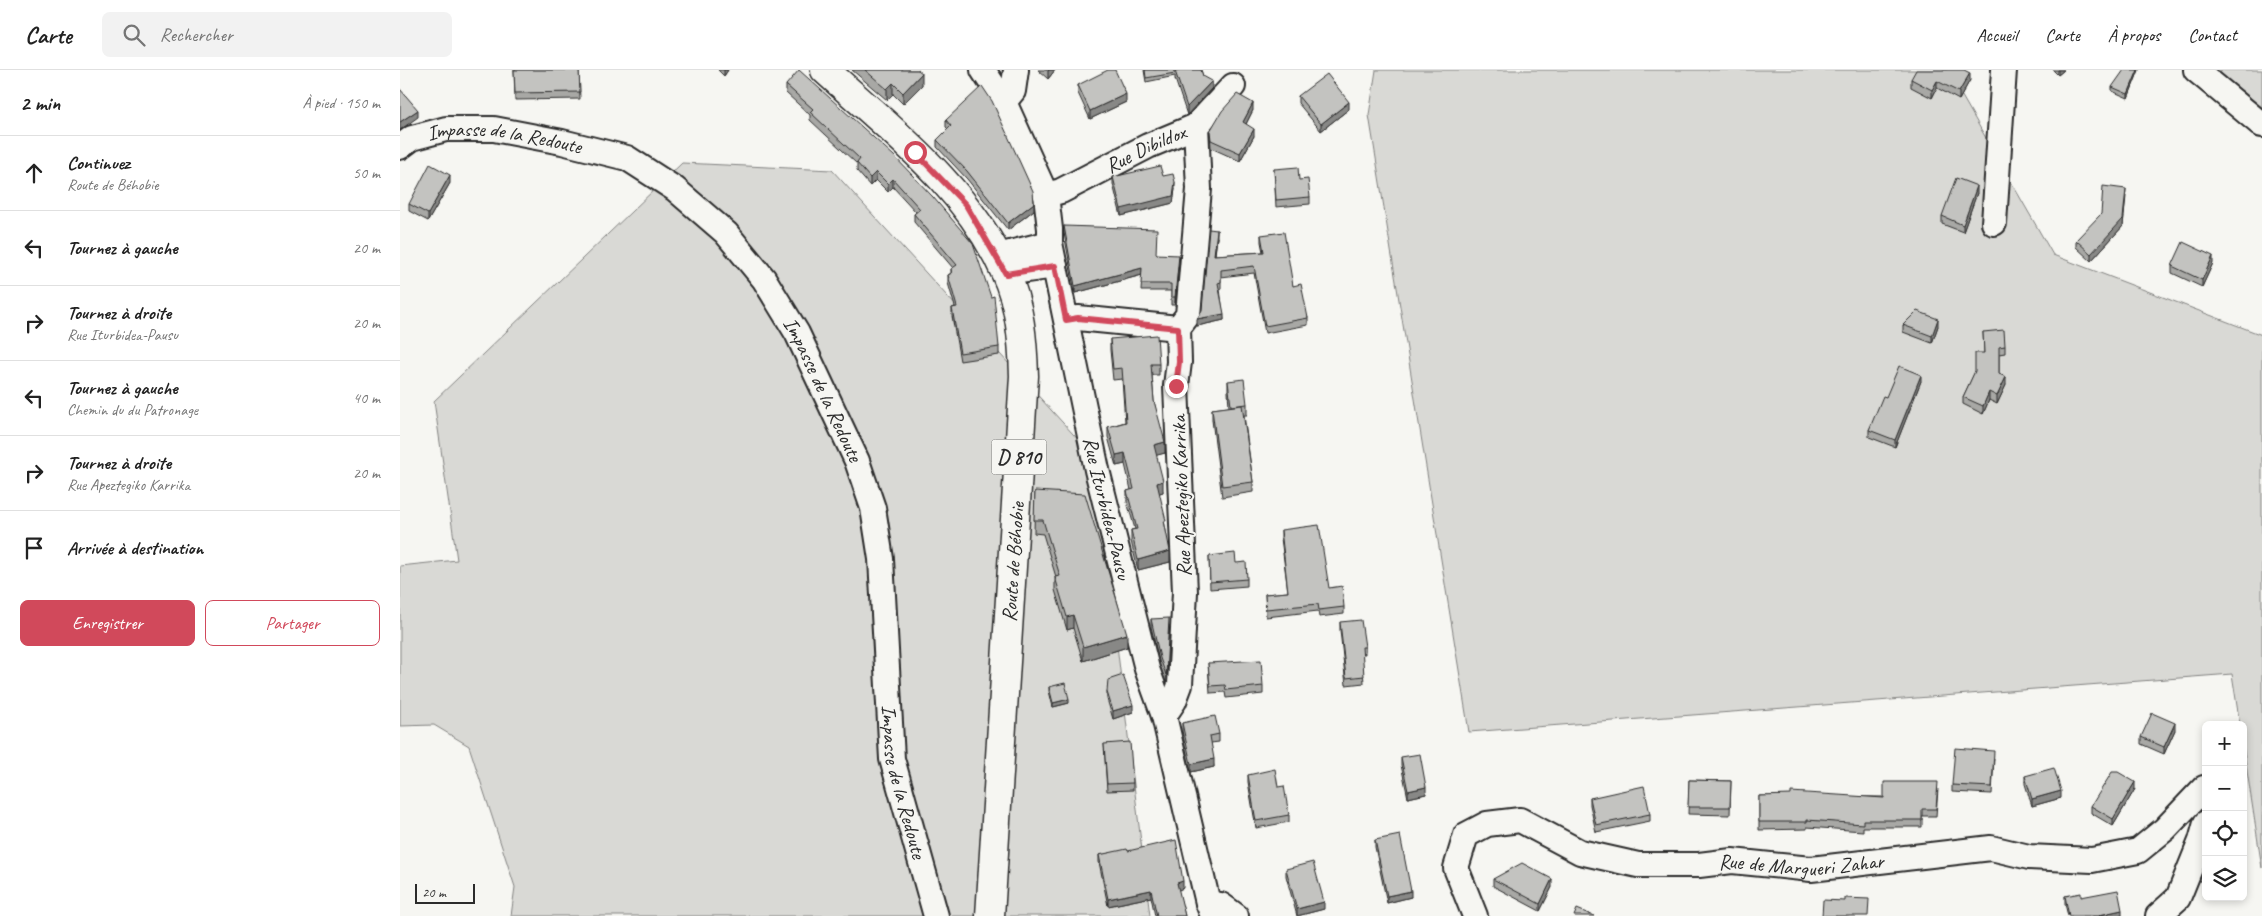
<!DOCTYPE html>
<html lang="fr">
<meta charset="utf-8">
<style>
:root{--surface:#fff;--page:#f2f2f2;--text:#222;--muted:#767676;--line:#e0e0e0;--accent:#d1495b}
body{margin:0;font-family:Caveat,sans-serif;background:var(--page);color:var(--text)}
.controls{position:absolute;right:15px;bottom:15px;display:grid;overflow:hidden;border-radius:8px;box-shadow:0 2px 8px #0003}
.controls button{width:45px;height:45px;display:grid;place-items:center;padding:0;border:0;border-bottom:1px solid var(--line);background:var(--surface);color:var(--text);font:25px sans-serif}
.scale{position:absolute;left:15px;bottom:12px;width:60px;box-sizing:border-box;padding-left:5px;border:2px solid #2b2b2b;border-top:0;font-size:14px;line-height:18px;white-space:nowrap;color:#2b2b2b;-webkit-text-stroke:4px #f6f6f2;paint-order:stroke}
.stop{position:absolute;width:15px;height:15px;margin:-11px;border:4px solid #d1495b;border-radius:50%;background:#fff}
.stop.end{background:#d1495b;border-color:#fff;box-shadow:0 1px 5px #0008}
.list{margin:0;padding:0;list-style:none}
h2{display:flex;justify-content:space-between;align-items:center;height:65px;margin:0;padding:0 20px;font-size:21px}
h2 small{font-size:16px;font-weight:400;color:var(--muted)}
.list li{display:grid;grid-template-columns:32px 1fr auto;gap:15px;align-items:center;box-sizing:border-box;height:75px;padding:0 20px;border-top:1px solid var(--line)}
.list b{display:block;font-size:19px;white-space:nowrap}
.list p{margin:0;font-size:16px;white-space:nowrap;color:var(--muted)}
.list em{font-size:16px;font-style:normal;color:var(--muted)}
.actions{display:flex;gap:10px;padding:15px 20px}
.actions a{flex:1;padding:11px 0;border:1px solid var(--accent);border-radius:8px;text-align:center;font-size:18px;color:var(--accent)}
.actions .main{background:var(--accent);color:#fff}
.icon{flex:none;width:28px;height:28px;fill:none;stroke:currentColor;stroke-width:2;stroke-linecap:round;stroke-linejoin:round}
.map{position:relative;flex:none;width:1862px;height:846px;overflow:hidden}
header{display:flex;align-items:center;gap:30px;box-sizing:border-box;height:70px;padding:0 25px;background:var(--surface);border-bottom:1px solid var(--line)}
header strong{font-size:24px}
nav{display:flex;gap:28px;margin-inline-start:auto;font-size:18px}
.search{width:350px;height:45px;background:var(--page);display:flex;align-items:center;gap:12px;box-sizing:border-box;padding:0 18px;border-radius:8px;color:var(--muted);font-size:19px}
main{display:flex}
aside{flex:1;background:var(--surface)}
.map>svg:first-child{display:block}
.green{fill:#d9d9d5;stroke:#828280}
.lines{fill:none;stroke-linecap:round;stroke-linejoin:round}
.minor-casing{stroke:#2b2b2b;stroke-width:28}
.major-casing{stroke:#2b2b2b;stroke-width:31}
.minor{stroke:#f6f6f2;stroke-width:24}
.major{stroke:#f6f6f2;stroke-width:28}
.wall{fill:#a8a8a5;stroke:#2b2b2b}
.shaded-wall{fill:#888886;stroke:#2b2b2b}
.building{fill:#c3c3c0;stroke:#2b2b2b}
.route{stroke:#d1495b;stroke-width:6}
.labels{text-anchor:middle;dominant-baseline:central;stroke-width:4;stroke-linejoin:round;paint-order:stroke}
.shield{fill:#f6f6f2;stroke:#686867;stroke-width:1}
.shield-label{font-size:20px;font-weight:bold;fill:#2b2b2b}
.street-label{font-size:21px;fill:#2b2b2b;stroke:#f6f6f2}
</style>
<header>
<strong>Carte</strong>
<div class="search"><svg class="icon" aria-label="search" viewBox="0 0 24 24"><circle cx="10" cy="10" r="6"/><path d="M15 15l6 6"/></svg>Rechercher</div>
<nav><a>Accueil</a><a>Carte</a><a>À propos</a><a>Contact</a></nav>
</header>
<main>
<aside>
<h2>2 min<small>À pied · 150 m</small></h2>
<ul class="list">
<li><svg class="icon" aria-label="ahead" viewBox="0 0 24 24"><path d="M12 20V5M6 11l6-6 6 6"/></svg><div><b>Continuez</b><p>Route de Béhobie</p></div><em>50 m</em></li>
<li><svg class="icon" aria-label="left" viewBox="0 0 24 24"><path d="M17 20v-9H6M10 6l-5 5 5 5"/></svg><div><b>Tournez à gauche</b></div><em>20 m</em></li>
<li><svg class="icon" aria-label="right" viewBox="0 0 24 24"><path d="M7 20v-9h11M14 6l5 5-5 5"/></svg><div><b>Tournez à droite</b><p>Rue Iturbidea-Pausu</p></div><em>20 m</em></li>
<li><svg class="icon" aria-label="left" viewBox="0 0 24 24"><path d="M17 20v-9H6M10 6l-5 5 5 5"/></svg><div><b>Tournez à gauche</b><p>Chemin du du Patronage</p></div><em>40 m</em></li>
<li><svg class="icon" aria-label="right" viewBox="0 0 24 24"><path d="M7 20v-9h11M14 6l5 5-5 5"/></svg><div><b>Tournez à droite</b><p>Rue Apeztegiko Karrika</p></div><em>20 m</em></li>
<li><svg class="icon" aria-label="arrive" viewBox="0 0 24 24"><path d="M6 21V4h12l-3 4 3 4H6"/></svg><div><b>Arrivée à destination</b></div></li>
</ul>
<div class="actions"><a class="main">Enregistrer</a><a>Partager</a></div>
</aside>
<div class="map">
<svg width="1862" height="846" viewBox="0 0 1862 846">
<rect width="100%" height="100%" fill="#f6f6f2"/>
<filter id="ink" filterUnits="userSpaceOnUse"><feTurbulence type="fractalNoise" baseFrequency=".02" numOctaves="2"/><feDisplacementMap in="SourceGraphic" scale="10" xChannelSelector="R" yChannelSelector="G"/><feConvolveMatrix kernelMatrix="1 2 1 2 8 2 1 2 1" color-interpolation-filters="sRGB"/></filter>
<g filter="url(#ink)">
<g class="green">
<path d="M976,0H1547L1653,185L1862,265V798L1843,675V655H1840L1832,604L1069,662L969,45Z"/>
<path d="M1796,0H1862V55Z"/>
<path d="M282,93L432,100L694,387L750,846H111L115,817L69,676L34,655L0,656V496L57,490L34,331Z"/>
</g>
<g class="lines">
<defs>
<g id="minor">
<path id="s1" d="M583,0L604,32L646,125L650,159V173L697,400L747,599L764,646L808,833L813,846"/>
<path d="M1796,0L1862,55"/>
<path d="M604,32L613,21L616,0"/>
<path id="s2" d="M0,77L12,68L46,59H94L162,72L227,88L275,119L326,163L364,209L397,263L457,391L473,438L481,489L492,689L536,846"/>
<path id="s3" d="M646,125L661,121L748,76L796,56L833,16"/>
<path d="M1594,153L1604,0"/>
<path d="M598,186L650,173"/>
<path d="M606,203L655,196"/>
<path d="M667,250L678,248L778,258"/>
<path d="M764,646L774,631L780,615L785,522L776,316L779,292L778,258L788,245L799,119L796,56"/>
<path d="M808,833L821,835L836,846"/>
<path id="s4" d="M1075,846L1056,798L1066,765L1087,754L1120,750L1180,782L1238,795H1299L1332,791L1411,799L1591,778L1629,787L1692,790L1738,781L1765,759L1804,718L1806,720"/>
<path d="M1758,846L1778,828L1801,771L1806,753"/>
</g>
<path id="major" d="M425,0C491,60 568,118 605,202C620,234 623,271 624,306L590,846"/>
</defs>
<use href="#minor" class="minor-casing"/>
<use href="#major" class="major-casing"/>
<use href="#minor" class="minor"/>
<use href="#major" class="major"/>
</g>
<g class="wall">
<path d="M114,0H179L180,29L115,30Z"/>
<path d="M318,0H328L324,6Z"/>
<path d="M452,0H518L522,15L503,34L493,24L487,30Z"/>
<path d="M638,0H655L648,9Z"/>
<path d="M744,0H801L803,6L812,18L787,45L775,9V6L746,12Z"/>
<path d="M1653,0H1664L1658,5Z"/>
<path d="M1739,0L1728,28L1712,21V17Z"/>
<path d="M1511,9L1570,10L1559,30L1537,18L1532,28L1511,17Z"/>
<path d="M386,15L533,127L599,277V285L560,291L552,246V238L555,237L548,213V205L551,203V199L553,198L514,152V144L516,142L493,117L488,122L476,110L470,116L457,101V94L410,50V45L386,23Z"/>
<path d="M678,15L726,32L690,49L678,23Z"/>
<path d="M898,26L949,39L921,61L898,33Z"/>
<path d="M853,40L846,54L854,66L840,91L811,78L810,61Z"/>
<path d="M546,50L634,140L608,160L567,109L537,77V70L548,59L546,57Z"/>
<path d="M874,99L899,110L910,127V134L876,137Z"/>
<path d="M763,106L775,119L773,133L721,146L713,114V107Z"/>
<path d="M50,113L28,151L9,141V134Z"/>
<path d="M1577,123L1563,162L1542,154V146Z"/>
<path d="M1726,126L1723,156L1691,191L1676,177V170Z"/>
<path d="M664,156L757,184L779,192L775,235H771V221H741L742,205L675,223L664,163Z"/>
<path d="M861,165L893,216L908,248V255L865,263L854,203L821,207V219H820L824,250L797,256L802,240L817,167L815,185L863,182L861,172Z"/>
<path d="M1813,193L1802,217L1772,203V196Z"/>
<path d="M1503,255L1538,256L1532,273L1503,262Z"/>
<path d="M1583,262L1605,276V283L1599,284V304L1606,315L1597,334L1589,330L1583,344L1563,334V327L1584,283Z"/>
<path d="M710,269L759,294V305H752L754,331L765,383L756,385L763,422L759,423L766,461L770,492L738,500L731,471V460L735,459L727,432V421L731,420L725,394L716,396L708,367V357L725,352L722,309L713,310L710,280Z"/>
<path d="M828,311L847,334V345H844L853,412V422L822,427L812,350V339L829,337L828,322Z"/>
<path d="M1521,311L1495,377L1469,367V360L1486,327Z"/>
<path d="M635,421L727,577L683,591L673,558L667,560L655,520V507H656L643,464L634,463Z"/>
<path d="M881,460L944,537V544L919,547L918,541L866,547L865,524L888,522L881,468Z"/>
<path d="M809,486L836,493L847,509V516L810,519Z"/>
<path d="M751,549L769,555L766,612L760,595L751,557Z"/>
<path d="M940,552L965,577V584H962L964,613L946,615L940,560Z"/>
<path d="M808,593L863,616V624L826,628L825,622L810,623Z"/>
<path d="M649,617L669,633L653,637L649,621Z"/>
<path d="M707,622L733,642L713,649L707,629Z"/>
<path d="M782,653L819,664V672L811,673L814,697L791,702L782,661Z"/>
<path d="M1775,660L1764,684L1741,674V667Z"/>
<path d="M704,674L733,713V720L707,721Z"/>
<path d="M1001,687L1026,724L1008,728L1001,695Z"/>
<path d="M1594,688L1592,724L1552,722V715Z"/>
<path d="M848,705L878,717L889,745V752L856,758L848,712Z"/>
<path d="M1625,706L1661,728L1632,736L1625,714Z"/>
<path d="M1289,710L1331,711L1330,745L1288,744Z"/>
<path d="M1538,719L1536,746H1522V757H1463V761L1407,757V759L1359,760V726L1484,727Z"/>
<path d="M1735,719L1713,756L1691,743V736Z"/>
<path d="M1190,728L1250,744V751L1196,762L1190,735Z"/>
<path d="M975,770L1011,827L987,833L975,777Z"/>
<path d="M728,781L783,818L778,820L785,846H755L751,827L708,836L699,792V785Z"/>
<path d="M886,799L924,839L897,846L886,806Z"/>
<path d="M1093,809L1152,817L1140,841L1093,816Z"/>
<path d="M1665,826L1681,827L1722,846H1668L1665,834Z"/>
</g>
<g class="shaded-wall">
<path d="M324,0H328L324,6Z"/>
<path d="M649,0H655L648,9V1Z"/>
<path d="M1658,0H1664L1658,5Z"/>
<path d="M1738,0H1739L1728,28V24Z"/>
<path d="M522,3V15L503,34V23Z"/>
<path d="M1570,3V10L1559,30V22Z"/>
<path d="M812,11V18L787,45V37Z"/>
<path d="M1537,11V18L1532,28V20Z"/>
<path d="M493,13V24L487,30V19Z"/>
<path d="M726,24V32L690,49V41Z"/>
<path d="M949,32V39L921,61V54Z"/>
<path d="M853,33V40L843,60V52Z"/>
<path d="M18,40V47L0,60V52Z"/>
<path d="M854,59V66L840,91V83Z"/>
<path d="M476,102V110L470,116V108Z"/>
<path d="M50,105V113L28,151V144Z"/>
<path d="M493,109V117L488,122V114Z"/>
<path d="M775,112V119L773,133L721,146V139Z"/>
<path d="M1577,116V123L1563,162V155Z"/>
<path d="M1726,119L1723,156L1691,191V184Z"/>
<path d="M634,133V140L608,160V153Z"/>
<path d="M817,160V167L814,192V185Z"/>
<path d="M779,185V192L775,235V227Z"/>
<path d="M1813,186V193L1802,217V210Z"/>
<path d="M742,198V205L675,223V216Z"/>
<path d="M824,244V250L797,256V249Z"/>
<path d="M1538,249V256L1532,273V266Z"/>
<path d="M1521,305V311L1495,377V370Z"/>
<path d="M1606,307V315L1597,334V326Z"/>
<path d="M1589,322V330L1583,344V336Z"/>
<path d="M765,372V383L754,386V375Z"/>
<path d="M725,383V394L716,396V385Z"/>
<path d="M763,411V422L757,424V413Z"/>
<path d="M770,481V492L738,500V490Z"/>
<path d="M673,545V558L667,560V547Z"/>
<path d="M727,564V577L683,591V577Z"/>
<path d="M669,629V633L653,637V633Z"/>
<path d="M733,635V642L713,649V641Z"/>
<path d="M1775,653V660L1764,684V677Z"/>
<path d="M814,689V697L791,702V694Z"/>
<path d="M1735,712V719L1713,756V749Z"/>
<path d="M1026,717V724L1008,728V721Z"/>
<path d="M1661,721V728L1632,736V729Z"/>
<path d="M1152,809V817L1140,841V834Z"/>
<path d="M783,811V818L777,821V813Z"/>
<path d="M751,820V827L708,836V829Z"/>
<path d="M1011,821V827L987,833V826Z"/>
<path d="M924,832V839L897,846V839Z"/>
<path d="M1722,840V846H1699V845Z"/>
</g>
<g class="building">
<path d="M114,0H179L180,22L115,23Z"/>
<path d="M399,0L494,86L533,127L573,174L591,227L594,226L599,277L560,283L552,238L557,237L548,205L552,203L551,199L557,195L514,144L520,139L493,109L488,114L476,102L470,108L457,93L460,89L410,42L413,39L386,15Z"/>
<path d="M465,0H518L522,3L503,23L493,13L487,19Z"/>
<path d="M708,0H715L726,24L690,41L678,15Z"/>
<path d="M745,0H779L775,1V3L746,8Z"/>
<path d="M779,0H801L803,6L812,11L787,37L775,1Z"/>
<path d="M1516,0H1564L1570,3L1559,22L1537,11L1532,20L1511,9Z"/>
<path d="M1724,0H1738L1728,24L1712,17Z"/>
<path d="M927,4L949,32L921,54L898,26Z"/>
<path d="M582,16L592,31L633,121L634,133L608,153L567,101L537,70L551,56L546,50Z"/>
<path d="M0,19L18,40L0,52Z"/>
<path d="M837,24L853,33L843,52L854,59L840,83L811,70L810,61L822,41Z"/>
<path d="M30,94L50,105L28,144L9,134Z"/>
<path d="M760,96L763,106L773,104L775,112L773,126L721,139L713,107Z"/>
<path d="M898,97L899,110L908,109L910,127L876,130L874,99Z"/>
<path d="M1556,108L1577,116L1563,155L1542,146Z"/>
<path d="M1703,116L1726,119L1723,149L1691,184L1676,170L1701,144Z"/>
<path d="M664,156L757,159L756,184L779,185L775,227H771V214H741L742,198L675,216Z"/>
<path d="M809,159L817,160L814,185L864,182L861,165L884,162L893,216L901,214L908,248L865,256L854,196L821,200V212L818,213L824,244L797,249L802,240Z"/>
<path d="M1783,172L1813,186L1802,210L1772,196Z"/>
<path d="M1517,241L1538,249L1532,266L1503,255Z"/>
<path d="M1604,260L1605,276L1599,277V304L1606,307L1597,326L1589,322L1583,336L1563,327L1575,301V283H1584L1583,262Z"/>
<path d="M757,265L759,294H751L754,331L765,372L754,375L763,411L757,413L766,451H764L770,481L738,490L731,460L737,459L727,421L734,419L725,383L716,385L708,357L726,352L722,298L713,299L710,269Z"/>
<path d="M1499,296L1521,305L1495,370L1469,360L1483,326L1486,327Z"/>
<path d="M844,309L847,334L831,336L828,311Z"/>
<path d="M842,335L853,412L822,416L812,339Z"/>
<path d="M635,421L685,424L727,564L683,577L673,545L667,547L655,507L660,506L643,450H634Z"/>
<path d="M919,455L929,518L942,516L944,537L919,540L918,534L866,539L865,524L888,522L881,460Z"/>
<path d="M835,483L836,493L846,492L847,509L810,512L809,486Z"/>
<path d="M769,548L766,605L760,588L751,549Z"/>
<path d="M961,550L965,577H962L964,606L946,608L940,552Z"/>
<path d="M861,590L863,616L826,620L825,615L810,616L808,593Z"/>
<path d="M723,605L733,635L713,641L707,622L708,610Z"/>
<path d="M665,613L669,629L653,633L649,617Z"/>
<path d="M1752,643L1775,653L1764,677L1741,667Z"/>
<path d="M815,646L819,664L810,666L814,689L791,694L782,653Z"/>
<path d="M730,672L733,713L707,714L704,674Z"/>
<path d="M1555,678L1594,681L1592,717L1552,715Z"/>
<path d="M1020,684L1026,717L1008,721L1001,687Z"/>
<path d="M1654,698L1661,721L1632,729L1625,706Z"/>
<path d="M875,699L878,717L884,716L889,745L856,751L848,705Z"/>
<path d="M1712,702H1718L1735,712L1713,749L1691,736Z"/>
<path d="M1289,710L1331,711L1330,737H1288Z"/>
<path d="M1484,712H1538L1536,739H1522V750H1463V754L1407,750V752H1359V726L1391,725V722L1484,728Z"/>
<path d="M1244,716L1250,744L1196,755L1190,728Z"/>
<path d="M1000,765L1011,821L987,826L975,770Z"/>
<path d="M776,770L783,811L777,813L785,846H757L751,820L708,829L699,785L727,779L728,781Z"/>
<path d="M913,792L924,832L897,839L886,799Z"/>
<path d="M1122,793L1152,809L1140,834L1093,809Z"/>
<path d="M1718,820L1722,840L1699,845L1700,846H1669L1665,826L1681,823V827Z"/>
<path d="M1445,828L1469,829L1468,846H1422L1423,830L1445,831Z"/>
<path d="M1177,839L1194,846H1174Z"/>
</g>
</g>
<g class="lines" filter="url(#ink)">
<path class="route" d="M515,82L566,135L606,204L655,196L666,250L678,248L778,258L779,292L776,316"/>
</g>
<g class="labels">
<rect class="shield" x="591.5" y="369.5" width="55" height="35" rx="4"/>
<g class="shield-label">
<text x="619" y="387">D 810</text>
</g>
<g class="street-label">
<text stroke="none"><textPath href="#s2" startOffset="109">Impasse de la Redoute</textPath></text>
<text stroke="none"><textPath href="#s3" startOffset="110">Rue Dibildox</textPath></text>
<text stroke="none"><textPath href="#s2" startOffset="544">Impasse de la Redoute</textPath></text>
<text transform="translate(781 426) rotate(-92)">Rue Apeztegiko Karrika</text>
<text stroke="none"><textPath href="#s1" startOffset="460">Rue Iturbidea-Pausu</textPath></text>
<text transform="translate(613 492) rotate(-86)">Route de Béhobie</text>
<text stroke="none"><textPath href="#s2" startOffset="949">Impasse de la Redoute</textPath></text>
<text stroke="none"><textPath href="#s4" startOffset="434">Rue de Margueri Zahar</textPath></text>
</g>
</g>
</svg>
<div class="controls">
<button>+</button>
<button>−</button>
<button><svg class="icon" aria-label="locate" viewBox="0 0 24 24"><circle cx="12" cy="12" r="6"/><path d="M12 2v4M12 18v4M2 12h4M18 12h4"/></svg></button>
<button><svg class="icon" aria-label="layers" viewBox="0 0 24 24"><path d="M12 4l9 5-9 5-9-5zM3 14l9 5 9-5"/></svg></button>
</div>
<div class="scale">20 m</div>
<div class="stop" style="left:515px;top:82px"></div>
<div class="stop end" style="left:776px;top:316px"></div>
</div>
</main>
